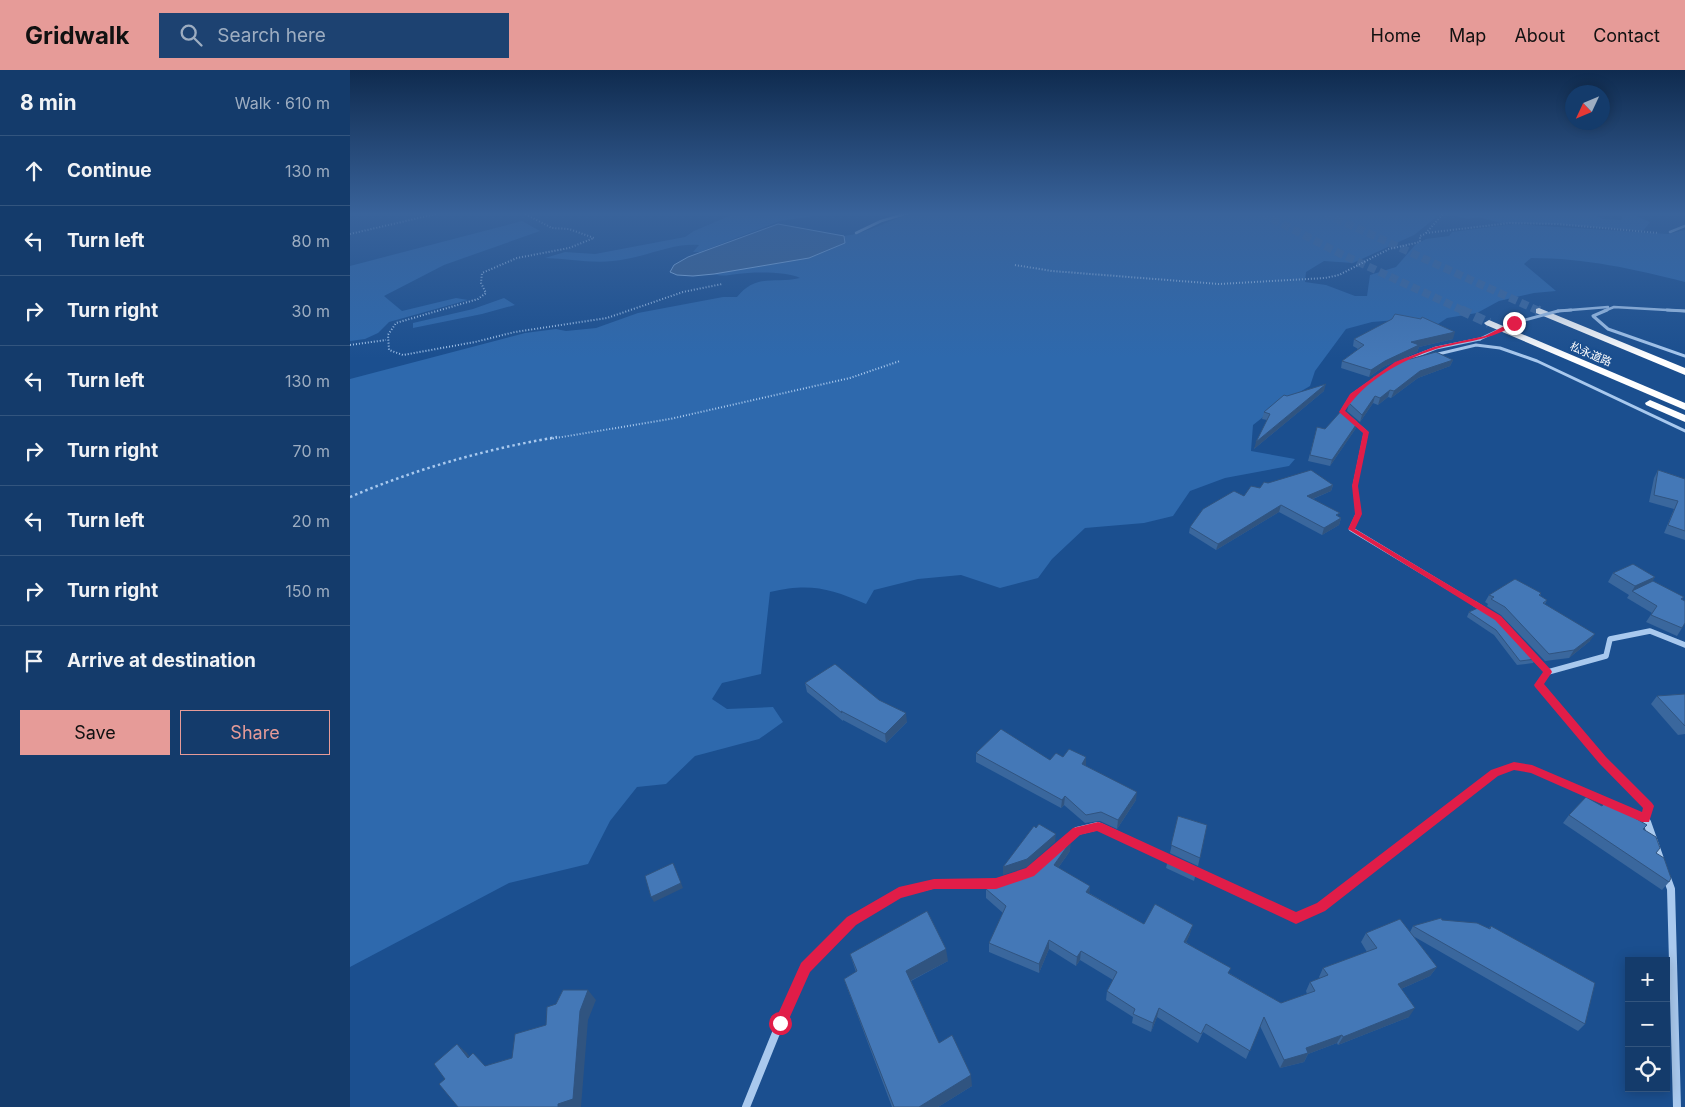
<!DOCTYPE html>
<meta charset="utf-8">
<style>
:root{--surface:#143b6b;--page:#1d4271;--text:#f1f3f6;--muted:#9dadc1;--line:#33557e;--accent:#e69b98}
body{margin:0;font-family:Inter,"Noto Sans JP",sans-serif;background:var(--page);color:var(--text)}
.controls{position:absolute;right:15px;bottom:15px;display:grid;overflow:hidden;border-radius:0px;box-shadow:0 2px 12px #0003}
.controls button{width:45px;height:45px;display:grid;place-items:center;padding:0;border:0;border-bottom:1px solid var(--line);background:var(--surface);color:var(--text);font:25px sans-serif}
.compass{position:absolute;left:1215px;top:15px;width:45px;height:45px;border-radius:50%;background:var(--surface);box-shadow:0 2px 12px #0003;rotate:226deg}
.stop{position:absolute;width:15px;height:15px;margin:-11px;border:4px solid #e11d48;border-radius:50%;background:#fff}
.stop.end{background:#e11d48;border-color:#fff;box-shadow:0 1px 5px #0008}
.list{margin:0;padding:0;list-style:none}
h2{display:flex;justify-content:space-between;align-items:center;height:65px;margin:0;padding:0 20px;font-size:21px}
h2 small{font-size:16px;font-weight:400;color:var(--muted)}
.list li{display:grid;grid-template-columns:32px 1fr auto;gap:15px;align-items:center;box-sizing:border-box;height:70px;padding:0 20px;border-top:1px solid var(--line)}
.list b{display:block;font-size:19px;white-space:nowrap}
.list em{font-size:16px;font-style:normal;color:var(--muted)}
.actions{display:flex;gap:10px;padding:15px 20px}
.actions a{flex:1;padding:11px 0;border:1px solid var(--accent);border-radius:0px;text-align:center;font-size:18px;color:var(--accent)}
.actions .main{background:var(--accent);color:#111}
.icon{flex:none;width:28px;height:28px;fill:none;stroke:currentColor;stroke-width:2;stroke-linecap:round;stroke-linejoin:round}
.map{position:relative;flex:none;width:1335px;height:1037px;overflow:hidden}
header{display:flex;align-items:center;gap:30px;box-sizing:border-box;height:70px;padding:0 25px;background:var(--accent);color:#111}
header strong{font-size:24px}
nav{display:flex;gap:28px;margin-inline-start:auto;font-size:18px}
.search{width:350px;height:45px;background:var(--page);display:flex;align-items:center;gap:12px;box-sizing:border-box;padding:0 18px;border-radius:0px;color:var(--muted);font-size:19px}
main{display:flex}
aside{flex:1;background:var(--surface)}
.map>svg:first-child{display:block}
.green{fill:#2e69ad}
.water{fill:#3c6290;stroke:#9cc4f0}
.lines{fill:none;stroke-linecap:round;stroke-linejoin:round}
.highway-tunnel-far1{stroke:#3d69a0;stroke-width:8;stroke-dasharray:8 4;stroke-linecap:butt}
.highway-tunnel{stroke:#3d69a0;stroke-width:10;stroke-dasharray:10 5;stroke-linecap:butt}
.path-far1{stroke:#a9c9ee;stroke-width:2;stroke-dasharray:1 2;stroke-linecap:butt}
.path{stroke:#a9c9ee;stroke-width:2.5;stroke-dasharray:2.5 3;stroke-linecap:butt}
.street-far4{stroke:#a9c9ee;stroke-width:2.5}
.street-far3{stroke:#a9c9ee;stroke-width:3}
.street-far2{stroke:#a9c9ee;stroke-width:4.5}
.street-far1{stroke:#a9c9ee;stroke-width:5.5}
.street{stroke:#a9c9ee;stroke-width:8}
.highway{fill:#fff;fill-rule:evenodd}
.street-bridge{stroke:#a9c9ee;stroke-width:3}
.wall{fill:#3a679d}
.shaded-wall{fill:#305480}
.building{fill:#4478b7;stroke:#305480}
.route{fill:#e11d48}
.labels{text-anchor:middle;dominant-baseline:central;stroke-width:4.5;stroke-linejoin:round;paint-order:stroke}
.far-street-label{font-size:11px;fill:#fff;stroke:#1b4f8f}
</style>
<header>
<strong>Gridwalk</strong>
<div class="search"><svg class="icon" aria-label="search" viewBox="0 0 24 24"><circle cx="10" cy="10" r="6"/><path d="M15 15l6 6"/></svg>Search here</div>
<nav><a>Home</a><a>Map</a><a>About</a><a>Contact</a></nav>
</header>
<main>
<aside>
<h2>8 min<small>Walk · 610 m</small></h2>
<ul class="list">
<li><svg class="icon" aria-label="ahead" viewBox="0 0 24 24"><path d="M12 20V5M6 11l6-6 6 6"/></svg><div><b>Continue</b></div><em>130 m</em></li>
<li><svg class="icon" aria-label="left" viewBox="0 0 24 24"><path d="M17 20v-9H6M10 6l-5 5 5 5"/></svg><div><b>Turn left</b></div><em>80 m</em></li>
<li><svg class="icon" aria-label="right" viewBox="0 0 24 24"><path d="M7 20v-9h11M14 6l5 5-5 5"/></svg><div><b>Turn right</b></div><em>30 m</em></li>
<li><svg class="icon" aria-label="left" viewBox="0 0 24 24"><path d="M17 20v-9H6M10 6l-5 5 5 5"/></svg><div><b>Turn left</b></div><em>130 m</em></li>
<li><svg class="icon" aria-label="right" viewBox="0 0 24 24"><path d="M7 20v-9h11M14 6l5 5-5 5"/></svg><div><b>Turn right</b></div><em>70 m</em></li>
<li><svg class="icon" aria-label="left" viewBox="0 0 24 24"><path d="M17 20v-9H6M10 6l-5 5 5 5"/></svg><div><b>Turn left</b></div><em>20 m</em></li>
<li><svg class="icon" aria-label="right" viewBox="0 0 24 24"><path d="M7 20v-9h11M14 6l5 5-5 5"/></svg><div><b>Turn right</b></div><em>150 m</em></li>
<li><svg class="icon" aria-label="arrive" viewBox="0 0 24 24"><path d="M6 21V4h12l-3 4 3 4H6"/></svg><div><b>Arrive at destination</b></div></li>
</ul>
<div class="actions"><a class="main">Save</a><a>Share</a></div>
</aside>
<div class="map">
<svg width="1335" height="1037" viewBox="0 0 1335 1037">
<rect width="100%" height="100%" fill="#1b4f8f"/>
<g class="green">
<path d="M386,143H486L430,151L350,182H343L349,175C324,173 300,185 276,189C249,195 222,189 195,188L215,182L245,184L335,167L344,161Z"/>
<path d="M562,143H1083L1089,145L1064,165L1014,188L1003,193L974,191L956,202L955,212L976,215L1005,226H1017L1020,205L1046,197L1065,175L1076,169L1099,166L1102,162L1164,154L1318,164L1335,160V212C1284,199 1235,188 1181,188L1174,194L1206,221L1184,223L1149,231L1127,243L1097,248L1085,256L1047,250L1022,252L996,259L965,301L960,316L931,333L903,355L901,381L945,389L939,396L875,408L840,421L823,446L794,453L735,458L702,489L688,508L650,518L611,505L568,509L524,520L516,534C479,518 460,513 420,522L411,604L372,613L362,629L377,639L423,637L433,652L409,669L345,686L316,714L287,717L260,751L238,794L159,813L0,897V309L175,263L206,259L216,261L246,258L288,243L373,227H387C406,203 425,214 450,208C437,201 401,202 387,204C378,205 373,207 364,204L459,188L495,173L494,166C515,164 540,150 562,143Z"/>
<path d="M1102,143H1241L1253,149L1271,150L1272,147L1265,143L1284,145L1300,152L1293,161L1211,154L1151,153L1128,147L1118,149L1101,145Z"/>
<path d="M172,151L190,161L94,195L34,226L52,241L106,228L118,230L39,252L28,263L15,269L0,271V196Z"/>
<path d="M154,228L165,235L132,244L63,258V253L123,239Z"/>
</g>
<path class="water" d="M428,154L494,166L495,173L459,188L364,204L343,206L327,205L320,202L324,195L338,187Z"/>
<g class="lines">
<g class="highway-tunnel-far1">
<path d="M911,143L989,183L1114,241"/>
<path d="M974,143L1189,241"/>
</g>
<g class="highway-tunnel">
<path d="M1111,240L1139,253"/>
<path d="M1187,240L1189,241"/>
</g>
<g class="path-far1">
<path d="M173,143L202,158L219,159L244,168L219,178L167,188L132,203L131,213L136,223L128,229L46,253L38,265L39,280L53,285L125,272L165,262L257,248L333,222L372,214"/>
<path d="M1076,163L1160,153L1207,154L1309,163"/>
<path d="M0,164L90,143"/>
<path d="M665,195L702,201L869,214L975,208L989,205L1039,179L1070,172V166L1075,164L1094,143"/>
<path d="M0,275L36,270"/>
<path d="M200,369L320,349L500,308L550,291"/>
</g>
<path class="path" d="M0,427C66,399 136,379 207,367"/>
<g class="street-far4">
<path d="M1320,162L1335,156"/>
<path d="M506,163L531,151L558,143"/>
<path d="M1208,241L1258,237"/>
<path d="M1254,241L1264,237L1335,241"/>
</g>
<g class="street-far3">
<path d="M1257,240L1243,246L1258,259L1335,286"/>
<path d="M1317,240L1335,241"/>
<path d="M1208,241L1221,240"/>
<path d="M1084,285L1126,275L1150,278L1187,291L1335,361"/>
<path d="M1053,291L1086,278L1130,269"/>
<path d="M995,344L992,341L1002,325L1019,313"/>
<path d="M1003,351L1016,362L1015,369"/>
</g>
<path class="street-far2" d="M1015,367L1005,415L1008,444L1001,459L1127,535"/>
<g class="street-far1">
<path d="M1125,534L1133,539"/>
<path d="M1181,584L1198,602"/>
<path d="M1079,753L1144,703L1164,696L1182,699L1296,748"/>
<path d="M1298,753L1296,748L1299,736L1253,690L1189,615L1198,602L1256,586L1260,569L1300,561L1335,575"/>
</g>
<g class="street">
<path d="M1297,752L1310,789"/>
<path d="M714,773L727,761L748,756L823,791"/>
<path d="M842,800L946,848L971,837L1081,752"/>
<path d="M1317,808L1321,819L1327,1037"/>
<path d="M396,1037L430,953L456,898L501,851L549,823L585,814H646"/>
</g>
<g class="highway">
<path d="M1189,238L1335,298V305L1186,243V239Z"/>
<path d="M1139,250L1335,333V340L1136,255L1134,253Z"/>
<path d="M1300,330L1335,345V352L1296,335L1295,333Z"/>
</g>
<path class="street-bridge" d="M1130,269L1164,253L1208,241"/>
</g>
<g class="wall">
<path d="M1004,269H1103L1069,277L1067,282L1033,297L1019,307L991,298L992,291L1008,279L1003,276Z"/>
<path d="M1060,289L1103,290L1100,296L1068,308L1041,328L1038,327L1028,335L1023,333L1010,352L997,341L999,333Z"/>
<path d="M974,321L904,379L917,350L912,349L914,342L937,326Z"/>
<path d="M967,357L975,359L1006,358L980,396L958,391Z"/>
<path d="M1308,400L1335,409V470L1314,463L1324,439L1299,432L1304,408Z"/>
<path d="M918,413L983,415L981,421L963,429L991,448L989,455L972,465L929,442L866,480L839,463L840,457L894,426Z"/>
<path d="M1263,503L1305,507L1302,511L1332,529V558L1327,566L1296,552L1302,543L1277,528L1279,525L1258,512Z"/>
<path d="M1191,523L1190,526L1197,530L1195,534L1240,571L1219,588L1195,591L1151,545L1137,536L1138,534L1135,532L1139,525Z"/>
<path d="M1130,537L1186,589L1183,593L1167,595L1144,565L1117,547L1119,542Z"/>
<path d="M455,613L557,652L536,673L493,650V651L457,622Z"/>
<path d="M1335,624V664L1328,665L1301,634L1307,626Z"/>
<path d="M626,683L700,690L713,687H736V696L786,730L767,759L750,751L735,753L714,735L711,738L626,692Z"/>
<path d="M1219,745L1293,759L1306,783L1319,812L1312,820L1213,753Z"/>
<path d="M828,746L857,755L848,796L820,783Z"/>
<path d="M720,781L708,798L740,816L739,823L794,854L840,864L836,872L879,903L931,933L957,924L956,921L960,912L970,909L969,907L973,898L1017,882L1011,872L1016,863L1060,862L1063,856L1092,850L1138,859L1141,856L1235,954L1228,961L1063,866L1087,897L1080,906L1051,919L1059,947L988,975L987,973L958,984L954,992L930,998L910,956L896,989L853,962L848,973L807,947L801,962L782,953L783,947L756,930L757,921L763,910L730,890L726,896L699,879L689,903L639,882V873L653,843L636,828V819Z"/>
<path d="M819,786L847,799L844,811L816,798Z"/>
<path d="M500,884L598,891L561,911L589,973L622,1016L588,1037H542L498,920L494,909L506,902Z"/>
</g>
<g class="shaded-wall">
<path d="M1105,262L1103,269L1069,277L1067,282L1033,297L1019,307L1021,300L1061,272Z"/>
<path d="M1103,290L1100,296L1068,308L1041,328L1044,321L1070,301Z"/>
<path d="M976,314L974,321L904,379L906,372Z"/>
<path d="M1040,320L1038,327L1028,335L1030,328Z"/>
<path d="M1025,326L1023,333L1010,352L1012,345Z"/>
<path d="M1008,352L1006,358L980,396L982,390Z"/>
<path d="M983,415L981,421L955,432L957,426Z"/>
<path d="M931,435L929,442L866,480L868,474Z"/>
<path d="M991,448L989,455L972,465L974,458Z"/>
<path d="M1305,507L1300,515L1282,521L1285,516Z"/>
<path d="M1245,564L1240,571L1219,588L1224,580Z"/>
<path d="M556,643L557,652L536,673L535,664Z"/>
<path d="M736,687V696L732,694Z"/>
<path d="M787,722L786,730L767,759L768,750Z"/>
<path d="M715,726L714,735L711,738L712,730Z"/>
<path d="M706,764L705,772L677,797L653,805V797Z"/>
<path d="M721,771L720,781L703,805L704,795Z"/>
<path d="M323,793L333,818L304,832L301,827Z"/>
<path d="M740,816L739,826L736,822Z"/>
<path d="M843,855L840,864L832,881L834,872Z"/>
<path d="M699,870V879L689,903V894Z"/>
<path d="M596,879L598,891L558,912L556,901Z"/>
<path d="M731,881L730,890L726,896L727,887Z"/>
<path d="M1087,897L1080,906L1042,923L1048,914Z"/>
<path d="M238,920L246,930L238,950L231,1037H208L230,941Z"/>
<path d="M809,938L807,947L801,962L803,953Z"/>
<path d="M1065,938L1059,947L988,975L993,967Z"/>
<path d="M992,965L987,973L958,984L954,992L930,998L934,990L956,978Z"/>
<path d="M107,974L117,983L127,997L118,988Z"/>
<path d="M621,1005L622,1016L588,1037H569Z"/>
</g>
<g class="building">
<path d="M1045,244L1071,249L1072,247L1105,262L1061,272L1069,275L1035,291L1021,300L992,291L1014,275L1004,269L1042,249Z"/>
<path d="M1086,282L1103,290L1070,301L1044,321L1040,320L1030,328L1025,326L1012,345L999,333L1023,307L1056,287L1060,289Z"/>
<path d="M976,314L906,372L920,344L914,342L934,325L937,326Z"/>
<path d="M993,339L1008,352L982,390L960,385L967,357L975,359Z"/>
<path d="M961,400L983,415L957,426L990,443L986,445L991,448L974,458L931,435L868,474L840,457L853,439L884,421L894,426L901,416L910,418L914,412L918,413Z"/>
<path d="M1308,400L1335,409V461L1318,455L1328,431L1304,425Z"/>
<path d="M1283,494L1305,507L1285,516L1263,503Z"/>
<path d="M1165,509L1191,523L1189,525L1197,530L1193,533L1245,564L1224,580L1199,584L1155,537L1141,529L1144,527L1139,525Z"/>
<path d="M1303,511L1334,527L1331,529L1335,531V553L1332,558L1301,545L1307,536L1282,521Z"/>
<path d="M1130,537L1147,547L1186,589L1170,591L1146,560L1119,542Z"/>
<path d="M485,594L529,630L556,643L535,664L491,641L492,643L455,613Z"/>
<path d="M1335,624V656L1307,626Z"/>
<path d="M651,659L700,690L706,683L713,687L719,679L736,687L732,694L787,722L768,750L751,742L736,745L715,726L712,730L626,683Z"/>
<path d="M1236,727L1252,736L1256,731L1297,755L1293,759L1306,767L1310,778L1306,783L1314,788L1321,808L1319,812L1219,745Z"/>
<path d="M828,746L857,755L850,788L821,775Z"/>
<path d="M689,754L706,764L677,789L653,797L684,756L686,758Z"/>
<path d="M716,769L721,771L704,795L740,816L736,822L794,854L805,834L843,855L834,872L881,898L878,903L931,933L965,921L960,912L978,905L973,898L1027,878L1016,863L1050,849L1087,897L1048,914L1065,938L993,967L992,965L956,978L958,983L934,990L914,947L900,981L856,954L851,964L809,938L803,953L783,944L785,939L757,921L767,902L731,881L727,887L699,870L689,894L639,873L656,836L636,819L642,810L684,797Z"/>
<path d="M819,786L847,799L846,802L818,790Z"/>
<path d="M323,793L331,813L301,827L295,806Z"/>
<path d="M577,841L596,879L556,901L589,973L602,965L621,1005L569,1037H544L494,909L507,901L500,884Z"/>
<path d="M1091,848L1092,850L1127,853L1140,859L1141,856L1245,913L1235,954L1063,856Z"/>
<path d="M213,920H238L230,941L223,1029L208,1034V1037H108L89,1014L95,1009L84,994L107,974L118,988L123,983L135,996L162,988L165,964L196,955L197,937L206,934Z"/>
</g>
<linearGradient id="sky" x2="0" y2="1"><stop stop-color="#0f2b4f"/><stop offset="0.5" stop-color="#39639b"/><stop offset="1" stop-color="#39639b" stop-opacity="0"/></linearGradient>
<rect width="1335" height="288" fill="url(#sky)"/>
<path class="route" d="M1162,252L1167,253C1142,271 1114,271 1086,279C1052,290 1015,310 995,341L1019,362L1008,416L1012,444L1005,459L1151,546L1201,600L1202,602L1194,614L1256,687L1302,733L1304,736L1299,752H1292L1181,703L1164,700L1148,706L975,841L946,854L747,761L730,765L684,806L646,819H584L551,828L506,855L460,902L435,958L430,960L425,958L424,953L451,893L497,847L549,817L584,809L646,808L676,798L723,758L748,752L752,753L946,842L967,833L1141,700L1164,692L1182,695L1292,742L1293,738L1249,693L1185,617L1184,615L1193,602L1145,550L998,459L1005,444L1002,416L1013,363L989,342L1000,324L1045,292L1084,277L1135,266Z"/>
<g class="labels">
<g class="far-street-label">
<text transform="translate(1241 284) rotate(23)">松永道路</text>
</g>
</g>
</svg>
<div class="controls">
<button>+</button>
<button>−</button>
<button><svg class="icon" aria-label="locate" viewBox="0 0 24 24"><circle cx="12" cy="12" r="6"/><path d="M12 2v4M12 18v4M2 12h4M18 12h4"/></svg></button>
</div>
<svg class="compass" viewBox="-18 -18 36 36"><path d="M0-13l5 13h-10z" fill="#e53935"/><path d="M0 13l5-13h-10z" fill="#9dadc1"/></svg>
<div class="stop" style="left:430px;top:953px"></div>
<div class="stop end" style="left:1164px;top:253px"></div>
</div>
</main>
